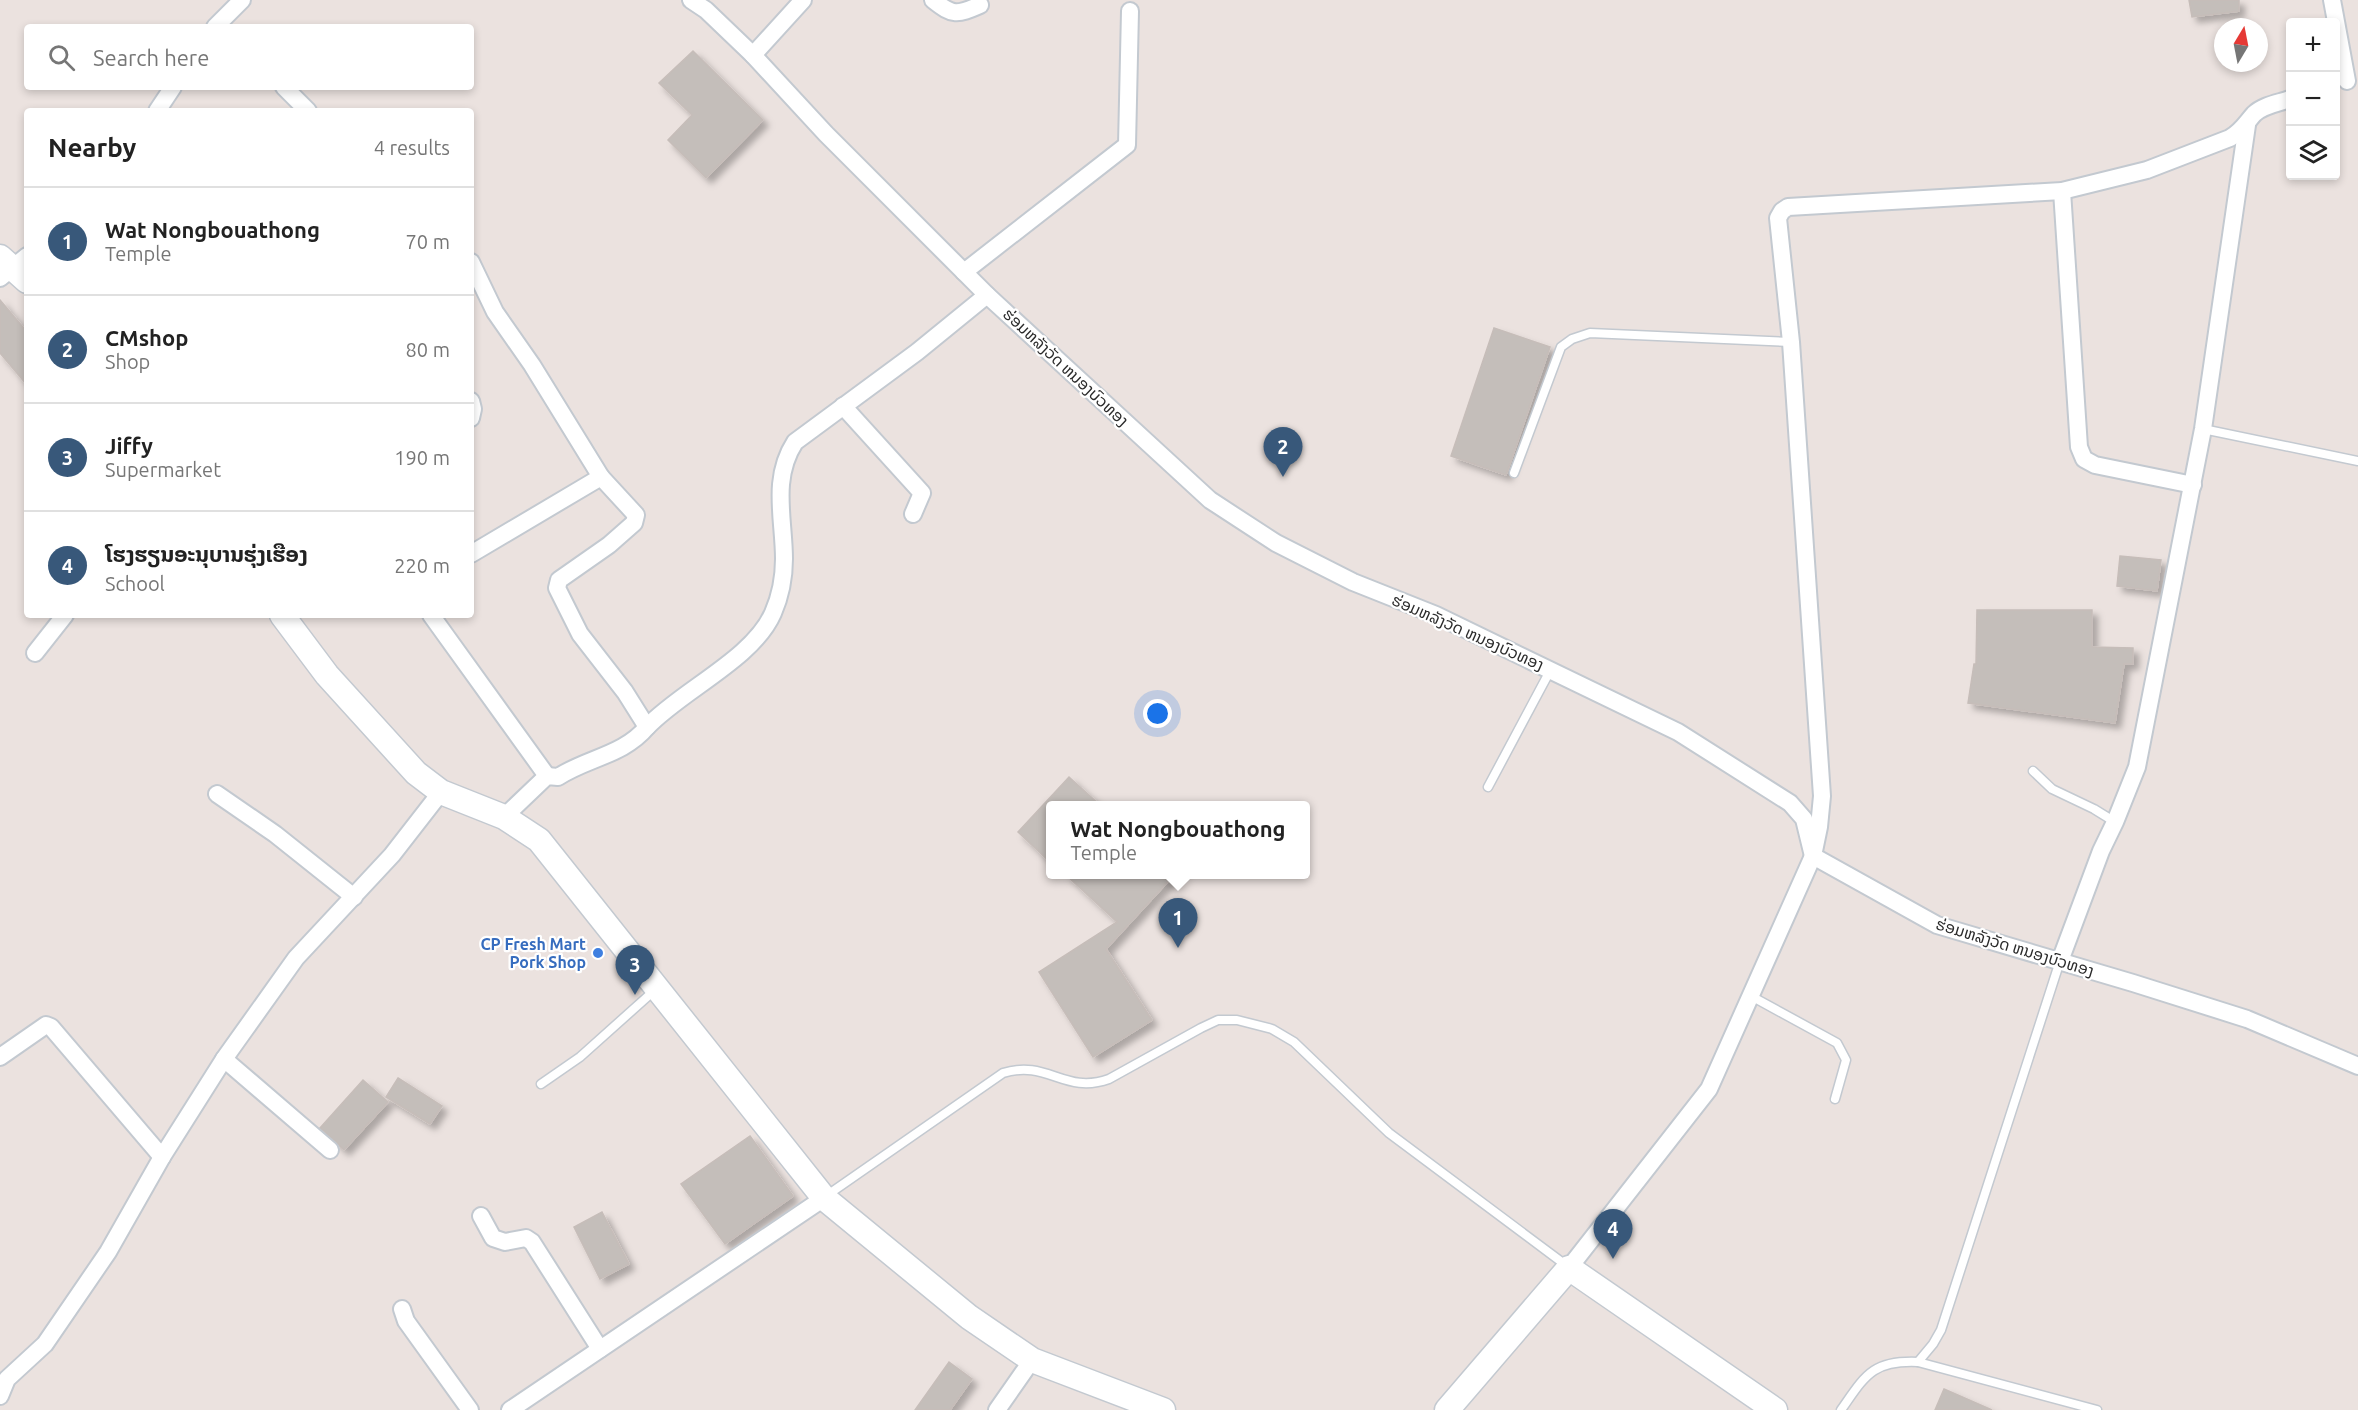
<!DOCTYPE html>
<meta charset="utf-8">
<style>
:root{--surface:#fff;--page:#f2f2f2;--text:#222;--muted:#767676;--line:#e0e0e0;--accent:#38587a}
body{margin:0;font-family:Ubuntu,"Noto Sans Lao",sans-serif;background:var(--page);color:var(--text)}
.controls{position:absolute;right:18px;top:18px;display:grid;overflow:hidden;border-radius:6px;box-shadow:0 3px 9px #0003}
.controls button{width:54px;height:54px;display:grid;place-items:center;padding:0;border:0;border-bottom:2px solid var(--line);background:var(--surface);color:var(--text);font:30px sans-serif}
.compass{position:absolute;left:2214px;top:18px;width:54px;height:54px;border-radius:50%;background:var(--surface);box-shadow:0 3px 9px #0003;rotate:10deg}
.you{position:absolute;left:1158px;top:714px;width:21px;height:21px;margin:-15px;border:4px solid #fff;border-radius:50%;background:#1a73e8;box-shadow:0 0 0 9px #1a73e833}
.badge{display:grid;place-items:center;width:39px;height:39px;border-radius:50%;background:var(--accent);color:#fff;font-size:20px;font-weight:700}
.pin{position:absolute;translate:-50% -50px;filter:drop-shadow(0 2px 3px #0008)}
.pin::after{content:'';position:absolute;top:32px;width:21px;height:18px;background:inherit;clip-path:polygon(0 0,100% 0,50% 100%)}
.popup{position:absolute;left:1046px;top:801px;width:264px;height:78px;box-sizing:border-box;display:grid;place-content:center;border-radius:6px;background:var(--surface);filter:drop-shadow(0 2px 4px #0005);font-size:20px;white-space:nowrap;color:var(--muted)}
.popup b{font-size:22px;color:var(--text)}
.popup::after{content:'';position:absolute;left:50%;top:100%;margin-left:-12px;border:12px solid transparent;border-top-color:var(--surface)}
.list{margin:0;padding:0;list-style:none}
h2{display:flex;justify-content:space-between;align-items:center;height:78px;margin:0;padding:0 24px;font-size:26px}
h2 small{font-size:20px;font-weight:400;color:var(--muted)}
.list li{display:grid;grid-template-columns:39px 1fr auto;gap:18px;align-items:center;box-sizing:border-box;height:108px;padding:0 24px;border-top:2px solid var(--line)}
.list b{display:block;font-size:22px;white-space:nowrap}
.list p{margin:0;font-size:20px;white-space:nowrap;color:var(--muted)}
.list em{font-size:20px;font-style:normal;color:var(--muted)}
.icon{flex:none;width:33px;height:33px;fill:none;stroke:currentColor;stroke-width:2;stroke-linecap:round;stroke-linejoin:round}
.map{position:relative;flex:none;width:2358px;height:1410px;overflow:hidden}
.search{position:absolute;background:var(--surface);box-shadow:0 3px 9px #0003;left:24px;top:24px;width:450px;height:66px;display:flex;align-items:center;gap:15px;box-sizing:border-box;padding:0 21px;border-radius:6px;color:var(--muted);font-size:22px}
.panel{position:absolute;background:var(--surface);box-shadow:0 3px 9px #0003;left:24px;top:108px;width:450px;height:510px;border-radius:6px}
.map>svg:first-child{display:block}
.building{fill:#c4beba;stroke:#c6bdb9;stroke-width:1.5;filter:url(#shadow)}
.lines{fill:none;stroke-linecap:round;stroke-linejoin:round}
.lane-casing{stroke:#c3c9d0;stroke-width:11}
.street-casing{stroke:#c3c9d0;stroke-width:20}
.secondary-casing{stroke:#c3c9d0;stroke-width:27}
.lane{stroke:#fff;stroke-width:8}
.street{stroke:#fff;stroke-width:16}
.secondary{stroke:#fff;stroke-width:24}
.shop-dot{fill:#3f7fe0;stroke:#fff;stroke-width:2}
.labels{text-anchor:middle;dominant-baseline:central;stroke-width:4.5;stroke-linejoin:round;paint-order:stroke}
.street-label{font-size:16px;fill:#2b2b2b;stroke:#fff}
.shop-label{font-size:16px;font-weight:bold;fill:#366cbe;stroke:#fff;text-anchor:end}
</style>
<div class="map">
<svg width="2358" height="1410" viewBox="0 0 2358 1410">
<defs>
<filter id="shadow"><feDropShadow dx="5.5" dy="5.5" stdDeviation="3" flood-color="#0004"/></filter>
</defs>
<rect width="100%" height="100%" fill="#ebe2df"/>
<g class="building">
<path d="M2189,0H2239V11L2192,17Z"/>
<path d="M693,51L763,120L706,178L668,140L692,115L659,83Z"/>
<path d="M0,300L27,332V385L0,353Z"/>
<path d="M1494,328L1550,347L1506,475L1451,456Z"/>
<path d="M2120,556L2161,560L2157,591L2117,586Z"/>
<path d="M1977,610H2092V647L2133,648V664H2124L2115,723L1968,703L1974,664H1976Z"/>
<path d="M1069,777L1101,806H1050V862L1018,832Z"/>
<path d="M1065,874H1175L1106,949L1152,1020L1093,1057L1039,972L1117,922Z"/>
<path d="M398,1078L442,1106L430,1124L386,1097Z"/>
<path d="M363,1080L388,1102L344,1150L320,1128Z"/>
<path d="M750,1136L793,1196L725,1244L681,1184Z"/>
<path d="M602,1212L629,1264L600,1279L574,1227Z"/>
<path d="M949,1362L972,1379L950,1410H915Z"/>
<path d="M1944,1389L1992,1410H1935Z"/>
</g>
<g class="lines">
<defs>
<g id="lane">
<path d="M2203,429L2358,461"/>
<path d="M1514,473L1561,347L1572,339L1590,333L1791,342"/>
<path d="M2033,771L2052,789L2094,809L2115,822"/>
<path d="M1488,787L1551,669"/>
<path d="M1751,996L1837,1043L1846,1060L1835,1099"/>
<path d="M541,1084L580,1057L656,989"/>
<path d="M826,1196L1003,1073C1048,1059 1064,1095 1109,1079L1201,1028L1218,1020H1237L1272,1029L1294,1042L1389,1133L1567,1266"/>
<path d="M1918,1362L2097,1410"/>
<path d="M1841,1410C1865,1376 1872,1360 1918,1362L1933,1344L1941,1330L2060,961"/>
</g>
<g id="street">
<path d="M691,0L706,10L753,55L826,134L987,295L1210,500L1276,543L1353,582L1436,615L1678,732L1790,803L1804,819L1813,856L1937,925L2133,983L2247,1019L2358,1066"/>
<path d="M933,0C953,16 957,15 980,5"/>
<path d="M2332,0L2347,81"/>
<path d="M215,27L242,0"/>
<path d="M753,55L803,0"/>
<path d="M284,87L308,111"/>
<path d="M157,111L173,87"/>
<path d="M2062,191L2079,447L2084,459L2095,465L2193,485"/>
<path d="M471,262L495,312L532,365L601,477L471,554"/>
<path d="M964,272L1127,145L1130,11"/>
<path d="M0,278L27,256"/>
<path d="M471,401L473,409L471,418"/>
<path d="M843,406L922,493L913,514"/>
<path d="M431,615L547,776"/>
<path d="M35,653L65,615"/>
<path d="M647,727C682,690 753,659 773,613C780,597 784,577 784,559C784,519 771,479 795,442L917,352L987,295"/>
<path d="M217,794L275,834L354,897"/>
<path d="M504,817L547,776L558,777C587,758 624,755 647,727L625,692L580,634L557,588L559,580L609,545L634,523L636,515L601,477"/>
<path d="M2060,961L2101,851L2115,822L2137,767L2203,429L2247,125"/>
<path d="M0,1057L46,1025L51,1027L162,1157"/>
<path d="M224,1059L330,1150"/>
<path d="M481,1216L493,1238L505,1242L526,1238L532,1242L600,1349"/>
<path d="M1569,1268L1709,1089L1813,856L1819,827L1822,796L1791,342L1778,218L1782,211L1788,207L2062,191L2147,170L2230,138C2242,131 2246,123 2254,114C2263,105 2279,103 2290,99"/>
<path d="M402,1309L406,1321L470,1410"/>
<path d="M0,1396L7,1379L45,1344L108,1252L162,1157L224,1059L296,958L392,855L441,792"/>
<path d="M510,1410L824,1198"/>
<path d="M997,1410L1032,1360"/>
</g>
<g id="secondary">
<path d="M0,257L27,281"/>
<path d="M282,615L327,675L416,773L441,792L504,817L539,840L824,1198L969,1317L1032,1360L1163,1410"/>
<path d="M1447,1410L1569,1268L1775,1410"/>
</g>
</defs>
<use href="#lane" class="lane-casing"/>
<use href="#street" class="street-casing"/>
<use href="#secondary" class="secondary-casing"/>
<use href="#lane" class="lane"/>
<use href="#street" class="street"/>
<use href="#secondary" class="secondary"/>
</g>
<circle class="shop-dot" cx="598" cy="953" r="6"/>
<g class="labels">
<g class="street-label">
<text transform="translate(1066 367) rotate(43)">ຮ່ອມຫລັງວັດ ຫນອງບົວທອງ</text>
<text transform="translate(1468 632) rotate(24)">ຮ່ອມຫລັງວັດ ຫນອງບົວທອງ</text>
<text transform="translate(2015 947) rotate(17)">ຮ່ອມຫລັງວັດ ຫນອງບົວທອງ</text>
</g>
<g class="shop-label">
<text x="586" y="944">CP Fresh Mart<tspan x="586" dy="18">Pork Shop</tspan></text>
</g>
</g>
</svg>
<div class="controls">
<button>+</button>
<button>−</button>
<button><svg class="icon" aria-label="layers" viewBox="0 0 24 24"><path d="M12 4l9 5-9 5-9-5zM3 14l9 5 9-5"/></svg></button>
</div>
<svg class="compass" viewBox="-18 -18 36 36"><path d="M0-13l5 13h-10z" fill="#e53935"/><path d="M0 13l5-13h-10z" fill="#767676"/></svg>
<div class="you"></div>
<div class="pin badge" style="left:1178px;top:948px">1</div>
<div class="popup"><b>Wat Nongbouathong</b>Temple</div>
<div class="pin badge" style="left:1283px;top:477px">2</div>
<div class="pin badge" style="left:635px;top:995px">3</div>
<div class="pin badge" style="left:1613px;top:1259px">4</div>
<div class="search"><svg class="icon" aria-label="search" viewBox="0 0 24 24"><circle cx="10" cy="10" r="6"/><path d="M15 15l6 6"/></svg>Search here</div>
<section class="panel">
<h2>Nearby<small>4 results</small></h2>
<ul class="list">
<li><span class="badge">1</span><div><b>Wat Nongbouathong</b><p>Temple</p></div><em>70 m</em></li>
<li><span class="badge">2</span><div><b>CMshop</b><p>Shop</p></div><em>80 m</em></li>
<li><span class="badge">3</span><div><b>Jiffy</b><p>Supermarket</p></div><em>190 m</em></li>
<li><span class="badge">4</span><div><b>ໂຮງຮຽນອະນຸບານຮຸ່ງເຮືອງ</b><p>School</p></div><em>220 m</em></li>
</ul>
</section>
</div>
